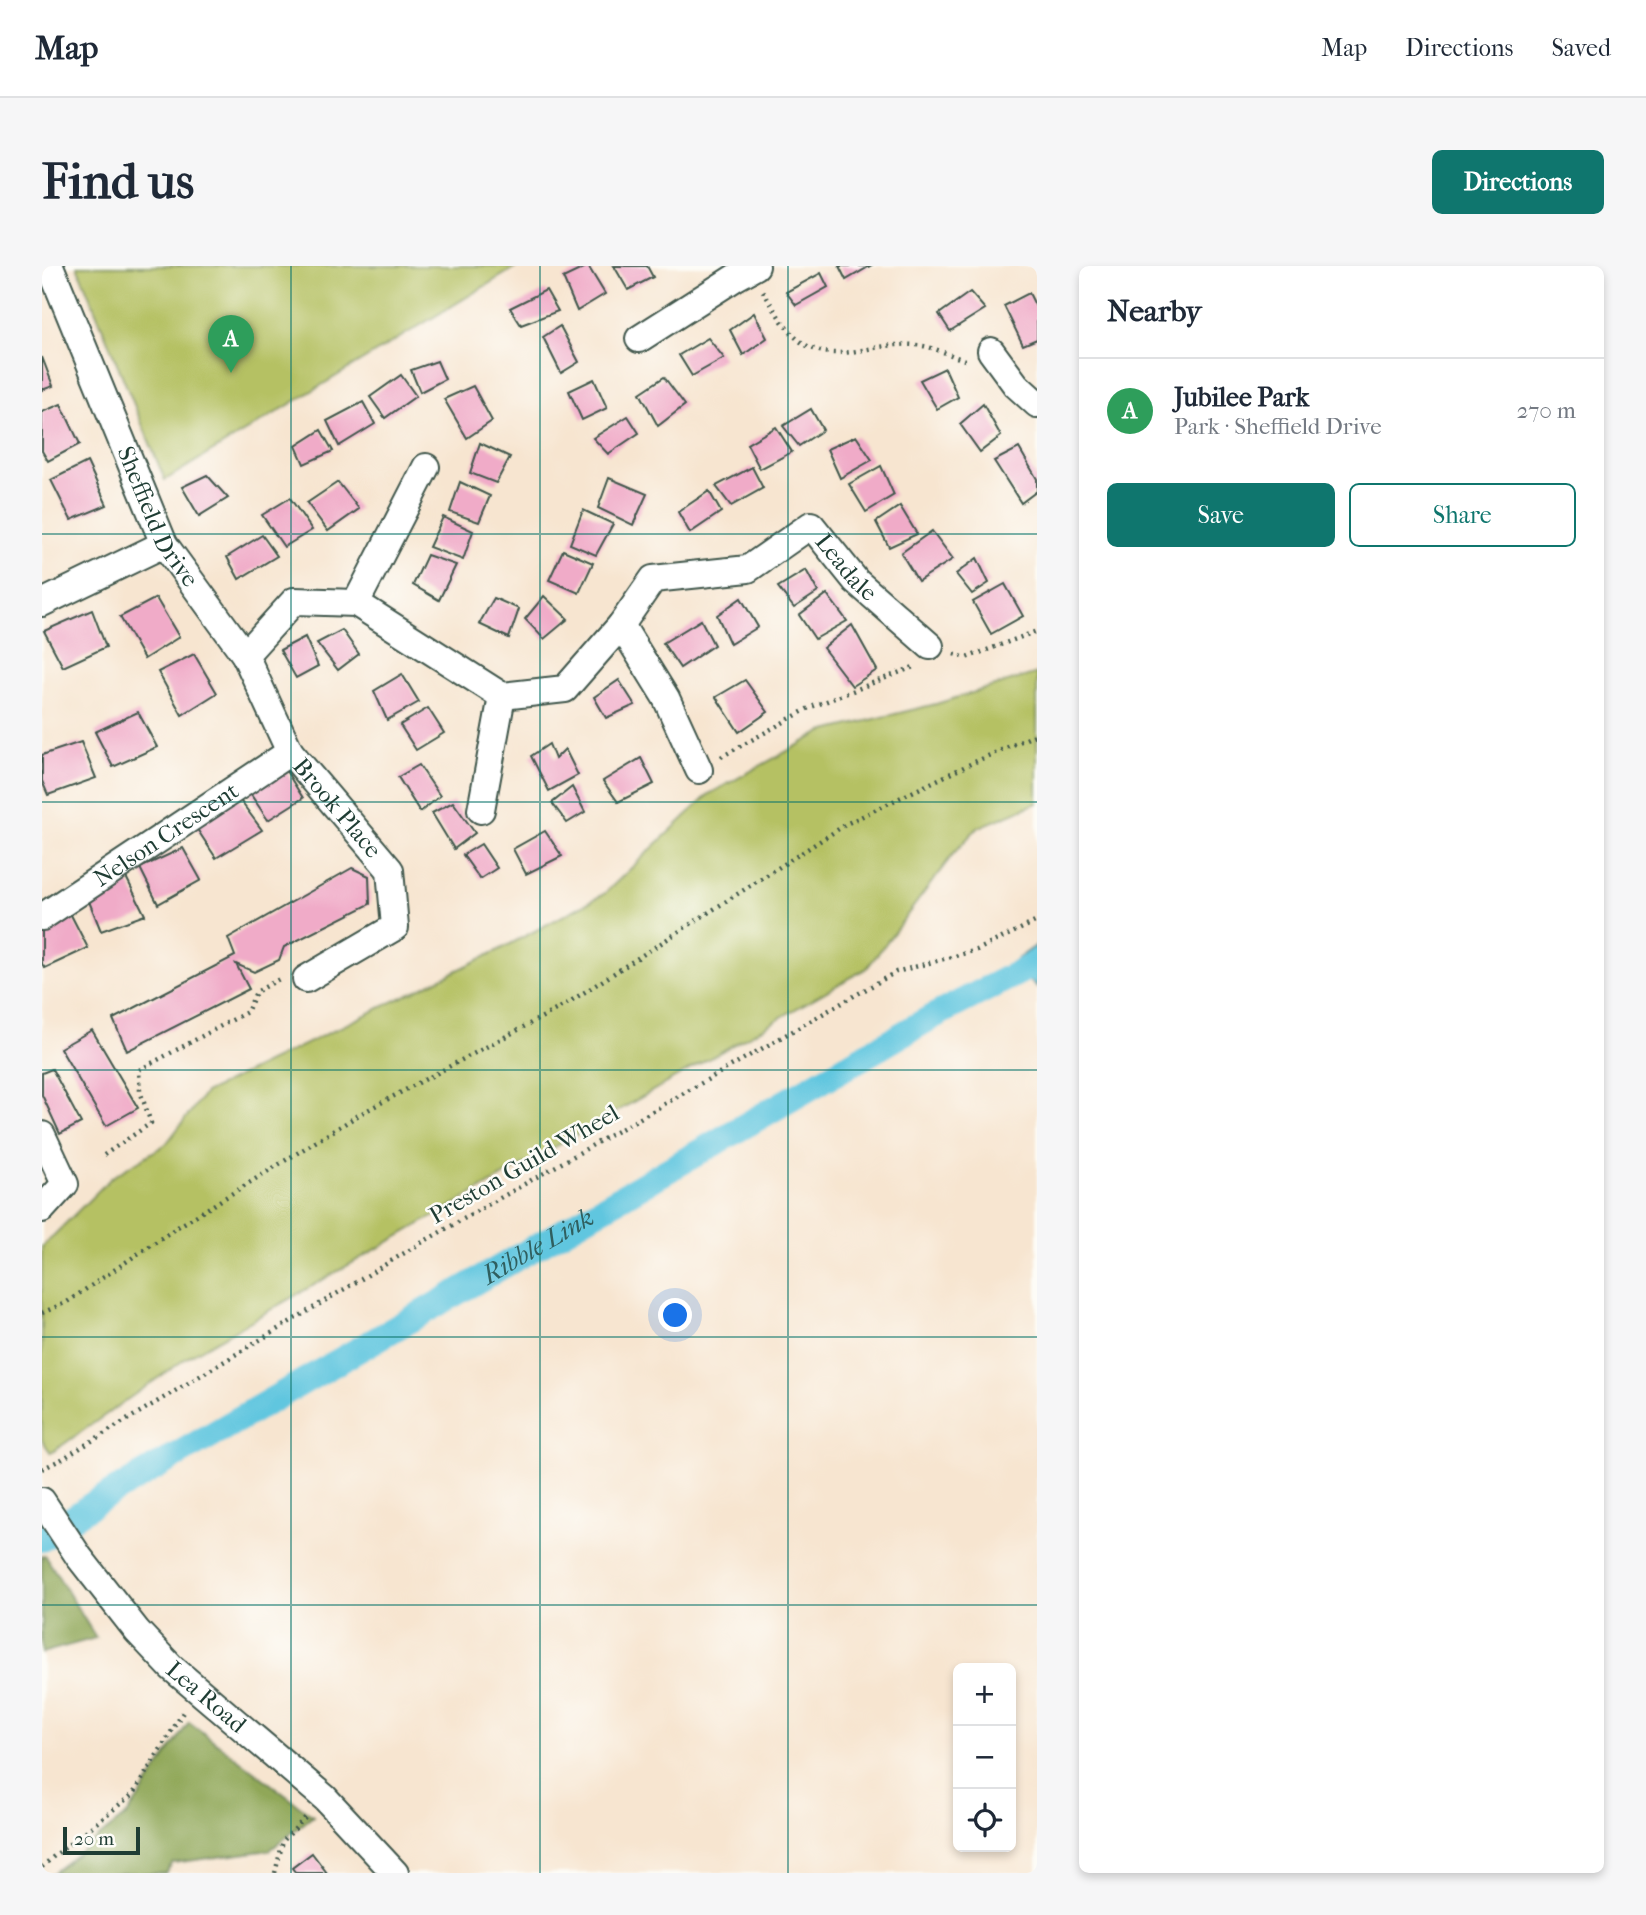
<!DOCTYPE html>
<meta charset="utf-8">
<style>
:root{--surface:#fff;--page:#f6f6f7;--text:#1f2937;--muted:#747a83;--line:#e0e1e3;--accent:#0f766e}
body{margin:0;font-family:"IM FELL French Canon",serif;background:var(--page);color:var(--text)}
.controls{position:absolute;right:21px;bottom:21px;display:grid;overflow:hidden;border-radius:10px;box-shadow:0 4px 10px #0003}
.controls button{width:63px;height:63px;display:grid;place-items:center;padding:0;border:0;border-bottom:2px solid var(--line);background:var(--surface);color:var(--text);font:35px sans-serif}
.scale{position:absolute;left:21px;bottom:18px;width:77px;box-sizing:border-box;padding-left:7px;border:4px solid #1f3d34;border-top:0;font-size:19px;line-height:24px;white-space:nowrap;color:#1f3d34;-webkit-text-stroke:5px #fdfcf7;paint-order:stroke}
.you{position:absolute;left:634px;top:1050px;width:24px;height:24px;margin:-18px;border:5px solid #fff;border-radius:50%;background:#1a73e8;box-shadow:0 0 0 10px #1a73e833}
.badge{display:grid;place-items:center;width:46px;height:46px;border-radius:50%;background:var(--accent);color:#fff;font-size:23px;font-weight:700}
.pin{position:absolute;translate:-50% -58px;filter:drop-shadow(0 2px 4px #0008)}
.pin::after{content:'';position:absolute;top:37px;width:24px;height:21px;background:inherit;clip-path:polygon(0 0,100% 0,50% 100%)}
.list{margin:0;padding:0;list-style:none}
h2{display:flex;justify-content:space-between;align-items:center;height:91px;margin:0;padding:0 28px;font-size:30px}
h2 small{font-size:23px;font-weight:400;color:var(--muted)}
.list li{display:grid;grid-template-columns:46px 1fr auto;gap:21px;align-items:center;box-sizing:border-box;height:105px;padding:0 28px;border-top:2px solid var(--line)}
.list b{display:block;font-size:26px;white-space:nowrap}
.list p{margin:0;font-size:23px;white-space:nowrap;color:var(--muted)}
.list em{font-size:23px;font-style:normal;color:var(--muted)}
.actions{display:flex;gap:14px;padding:21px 28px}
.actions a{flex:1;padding:16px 0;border:2px solid var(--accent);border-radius:10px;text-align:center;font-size:24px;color:var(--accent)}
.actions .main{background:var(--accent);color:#fff}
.icon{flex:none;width:38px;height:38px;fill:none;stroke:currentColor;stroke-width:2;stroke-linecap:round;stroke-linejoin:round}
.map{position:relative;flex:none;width:995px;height:1607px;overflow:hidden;border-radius:10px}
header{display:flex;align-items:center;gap:42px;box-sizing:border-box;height:98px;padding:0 35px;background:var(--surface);border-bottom:2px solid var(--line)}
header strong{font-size:33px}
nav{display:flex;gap:38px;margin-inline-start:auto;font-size:24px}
.intro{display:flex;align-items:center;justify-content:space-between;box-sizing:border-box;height:168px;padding:0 42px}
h1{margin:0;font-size:49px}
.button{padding:18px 32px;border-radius:10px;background:var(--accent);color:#fff;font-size:24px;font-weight:700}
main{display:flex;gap:42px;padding:0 42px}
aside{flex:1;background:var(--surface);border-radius:10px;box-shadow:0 4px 10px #0003}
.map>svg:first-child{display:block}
.green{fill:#b5c163;stroke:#6a7f4c;stroke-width:2}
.forest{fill:#90a759;stroke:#587246;stroke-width:2}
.water{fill:#61c6df;stroke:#40828a;stroke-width:2}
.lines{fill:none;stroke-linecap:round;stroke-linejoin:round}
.canal{stroke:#61c6df;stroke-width:26}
.building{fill:#f0abc8}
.minor-casing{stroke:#3f564b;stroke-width:30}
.path{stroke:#3f564b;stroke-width:4.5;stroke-dasharray:2 5;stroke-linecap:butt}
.minor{stroke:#fff;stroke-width:26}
.grid{fill:none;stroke:#0f766e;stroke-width:2;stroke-opacity:0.55}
.labels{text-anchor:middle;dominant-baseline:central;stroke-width:5;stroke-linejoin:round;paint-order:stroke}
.street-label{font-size:24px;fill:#1f3d34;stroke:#fdfcf7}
.water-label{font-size:26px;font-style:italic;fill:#305f5f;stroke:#fdfcf7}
</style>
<header>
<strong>Map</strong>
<nav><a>Map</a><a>Directions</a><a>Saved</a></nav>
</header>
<div class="intro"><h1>Find us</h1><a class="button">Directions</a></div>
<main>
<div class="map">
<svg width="995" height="1607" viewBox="0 0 995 1607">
<rect width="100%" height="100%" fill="#fdfcf7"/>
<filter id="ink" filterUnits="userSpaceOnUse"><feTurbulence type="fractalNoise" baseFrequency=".0143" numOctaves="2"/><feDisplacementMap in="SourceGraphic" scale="14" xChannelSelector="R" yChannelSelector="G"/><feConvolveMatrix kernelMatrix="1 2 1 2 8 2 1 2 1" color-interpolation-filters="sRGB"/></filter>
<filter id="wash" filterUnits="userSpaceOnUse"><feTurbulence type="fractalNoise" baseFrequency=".00686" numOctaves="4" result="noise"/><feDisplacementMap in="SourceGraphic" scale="28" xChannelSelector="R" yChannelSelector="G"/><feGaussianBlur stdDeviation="1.57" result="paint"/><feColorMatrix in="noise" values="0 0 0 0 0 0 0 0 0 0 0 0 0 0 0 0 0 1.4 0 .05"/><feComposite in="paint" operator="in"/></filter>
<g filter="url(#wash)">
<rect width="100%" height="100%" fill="#f7e5d0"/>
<g class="green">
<path d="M35,0H476L123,214Z"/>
<path d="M995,407V537L935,562L912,587L825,702L146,1091L9,1187L0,1174V981L70,911L124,878L163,827L459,683L562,628L667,528L780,466L894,438Z"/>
</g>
<g class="forest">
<path d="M3,1289L54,1372L0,1387V1290Z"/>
<path d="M147,1456L271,1550L228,1584L131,1597L123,1607H11L86,1548Z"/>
</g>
<path class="water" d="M995,679V722L971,696Z"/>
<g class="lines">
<path class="canal" id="s1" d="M0,1273L54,1236L890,751L995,697"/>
</g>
<g id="blocks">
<g class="building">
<path d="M546,0L563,28L535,45L521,12Z"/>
<path d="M572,0H605L611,11L586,24Z"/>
<path d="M797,0H828L804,14Z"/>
<path d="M779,7L786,21L754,39L744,26Z"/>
<path d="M504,24L516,45L479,59L468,42Z"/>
<path d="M928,26L943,43L908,65L897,48Z"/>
<path d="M987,27L995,43V73L981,79L962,40Z"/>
<path d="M712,47L725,72L701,89L688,64Z"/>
<path d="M518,60L537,96L519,107L501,71Z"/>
<path d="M666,72L682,92L650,110L637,89Z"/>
<path d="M0,91L11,120L0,124Z"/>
<path d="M395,95L403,113L378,126L369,104Z"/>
<path d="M903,102L916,131L895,143L878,114Z"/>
<path d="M359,109L374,130L343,152L328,131Z"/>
<path d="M622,111L643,139L616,160L598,127Z"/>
<path d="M552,113L565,142L540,154L527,125Z"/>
<path d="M431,120L450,155L425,172L402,133Z"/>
<path d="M321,136L333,158L297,180L285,155Z"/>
<path d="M19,138L38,178L6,195L0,185V146Z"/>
<path d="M941,138L959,170L938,186L918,158Z"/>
<path d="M769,143L781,164L757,180L741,160Z"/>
<path d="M586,150L597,167L566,188L551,172Z"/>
<path d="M734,161L750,186L718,203L705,178Z"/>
<path d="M279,164L291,185L262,198L254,180Z"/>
<path d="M814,170L830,194L798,212L785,183Z"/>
<path d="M438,177L468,191L454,217L428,207Z"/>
<path d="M977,182L995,213V225L979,237L952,195Z"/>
<path d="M45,196L65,239L29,254L9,214Z"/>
<path d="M839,200L852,229L824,246L807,218Z"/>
<path d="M710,201L721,222L689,240L674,220Z"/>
<path d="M165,209L186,232L157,250L140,221Z"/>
<path d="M567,212L605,228L591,259L556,242Z"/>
<path d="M296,216L317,243L286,265L265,237Z"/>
<path d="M418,216L448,230L437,256L408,246Z"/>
<path d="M667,225L679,246L648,267L636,246Z"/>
<path d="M248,232L270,264L242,281L220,249Z"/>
<path d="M858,240L875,268L847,281L834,256Z"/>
<path d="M541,244L571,258L554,289L528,278Z"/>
<path d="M401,251L431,265L421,294L387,281Z"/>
<path d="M890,265L911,293L876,315L859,287Z"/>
<path d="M220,269L235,290L197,313L185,291Z"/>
<path d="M521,284L551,297L537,327L507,314Z"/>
<path d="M385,289L414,299L397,334L371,319Z"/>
<path d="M935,292L947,317L930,328L914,308Z"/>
<path d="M764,304L776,326L752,342L736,321Z"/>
<path d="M963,318L981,350L949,368L931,336Z"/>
<path d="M785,328L805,355L773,373L757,349Z"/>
<path d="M502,330L526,353L502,373L483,353Z"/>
<path d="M114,332L137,371L102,393L78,351Z"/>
<path d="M452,332L477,343L467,372L437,358Z"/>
<path d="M699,332L716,361L688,378L675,349Z"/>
<path d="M50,344L64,381L21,401L2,365Z"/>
<path d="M659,354L672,379L638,402L621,377Z"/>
<path d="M810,359L835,404L810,420L781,382Z"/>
<path d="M300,364L317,388L296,404L275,377Z"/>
<path d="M263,371L276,400L254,412L238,384Z"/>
<path d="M152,388L175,427L140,449L116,406Z"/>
<path d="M360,408L377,436L345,454L332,425Z"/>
<path d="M577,414L593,439L564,452L552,431Z"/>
<path d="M703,414L726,446L697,466L674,431Z"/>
<path d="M386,442L402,467L374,484L358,459Z"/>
<path d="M96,446L115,481L71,501L53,466Z"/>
<path d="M39,476L54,512L6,529L0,515V489Z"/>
<path d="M507,478L513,493L523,483L536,509L507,525L489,490Z"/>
<path d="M599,492L612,518L576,536L561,515Z"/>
<path d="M239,497L261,532L226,554L205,523Z"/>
<path d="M377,499L398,530L378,546L356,511Z"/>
<path d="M530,521L543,546L525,557L510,537Z"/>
<path d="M194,529L220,564L174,592L153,560Z"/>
<path d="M411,536L433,567L412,583L390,547Z"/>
<path d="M503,565L520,590L484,608L471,583Z"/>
<path d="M439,578L455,602L438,613L421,589Z"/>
<path d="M141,582L159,614L116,638L98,602Z"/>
<path d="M310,602L327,610L328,638L242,681L237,694L212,706L194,698L207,723L85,785L71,753L193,690L186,672Z"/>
<path d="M83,609L103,649L59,665L44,628Z"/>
<path d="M28,647L46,682L3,702L0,698V662Z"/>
<path d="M50,764L96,842L64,860L18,782Z"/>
<path d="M10,803L39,857L18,868L0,829V807Z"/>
<path d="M270,1587L285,1607H254L250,1602Z"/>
</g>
</g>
</g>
<g filter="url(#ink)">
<use href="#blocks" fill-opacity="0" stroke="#3f564b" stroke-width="2"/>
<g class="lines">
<defs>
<g id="minor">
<path id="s2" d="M8,0L122,278L203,389L248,486L348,604L353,661L264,713"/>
<path d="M597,73L694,11L714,0"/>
<path d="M949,85L974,119L995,138"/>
<path d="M0,337L122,278"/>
<path d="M314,337L384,201"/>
<path d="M579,359L624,432L657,504"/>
<path id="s3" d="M203,389L252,335L314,337L460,430L523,423L579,359L611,313L706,303L769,259L814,315L888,380"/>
<path d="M439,544L460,430"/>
<path id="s4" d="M0,651L248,486"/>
<path d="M0,869L23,918L0,943"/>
<path id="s5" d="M0,1235L37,1291L95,1365L129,1401L283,1532L353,1607"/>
</g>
</defs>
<use href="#minor" class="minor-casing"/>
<g class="path">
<path d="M721,25C744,62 758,93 808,86C830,83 851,77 873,79C891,80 909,90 926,95"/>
<path d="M912,388L924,392L995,365"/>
<path d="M679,491L767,442L874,400"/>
<path d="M62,889L109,857L98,825L97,804L205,746L214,726L239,712"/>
<path d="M0,1047L25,1036L134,962L320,847L521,740L806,557L926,499L995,468"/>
<path d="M0,1203L20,1193L374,980L854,706L935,684L995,655"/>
<path d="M0,1601L11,1591L91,1528L143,1443"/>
<path d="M233,1607L241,1575L265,1550"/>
</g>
<use href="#minor" class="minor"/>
</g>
</g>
<path class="grid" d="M249,0V1607M498,0V1607M746,0V1607M0,268H995M0,536H995M0,804H995M0,1071H995M0,1339H995"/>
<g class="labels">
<g class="street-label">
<text stroke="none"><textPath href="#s2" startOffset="273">Sheffield Drive</textPath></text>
<text stroke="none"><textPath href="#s3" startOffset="740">Leadale</textPath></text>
<text stroke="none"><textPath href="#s2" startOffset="618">Brook Place</textPath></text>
<text stroke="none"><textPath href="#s4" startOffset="149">Nelson Crescent</textPath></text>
<text transform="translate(482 898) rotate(-30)">Preston Guild Wheel</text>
<text stroke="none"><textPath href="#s5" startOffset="257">Lea Road</textPath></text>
</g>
<g class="water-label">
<text stroke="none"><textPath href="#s1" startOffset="576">Ribble Link</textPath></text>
</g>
</g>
</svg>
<div class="controls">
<button>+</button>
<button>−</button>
<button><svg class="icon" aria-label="locate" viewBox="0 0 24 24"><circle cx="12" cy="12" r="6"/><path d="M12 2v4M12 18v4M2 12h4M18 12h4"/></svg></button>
</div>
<div class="scale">20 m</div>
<div class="you"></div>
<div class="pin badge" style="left:189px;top:107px;background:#2e9e5b">A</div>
</div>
<aside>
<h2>Nearby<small></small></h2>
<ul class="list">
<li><span class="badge" style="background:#2e9e5b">A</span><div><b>Jubilee Park</b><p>Park · Sheffield Drive</p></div><em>270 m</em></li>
</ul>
<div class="actions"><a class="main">Save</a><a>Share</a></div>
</aside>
</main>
